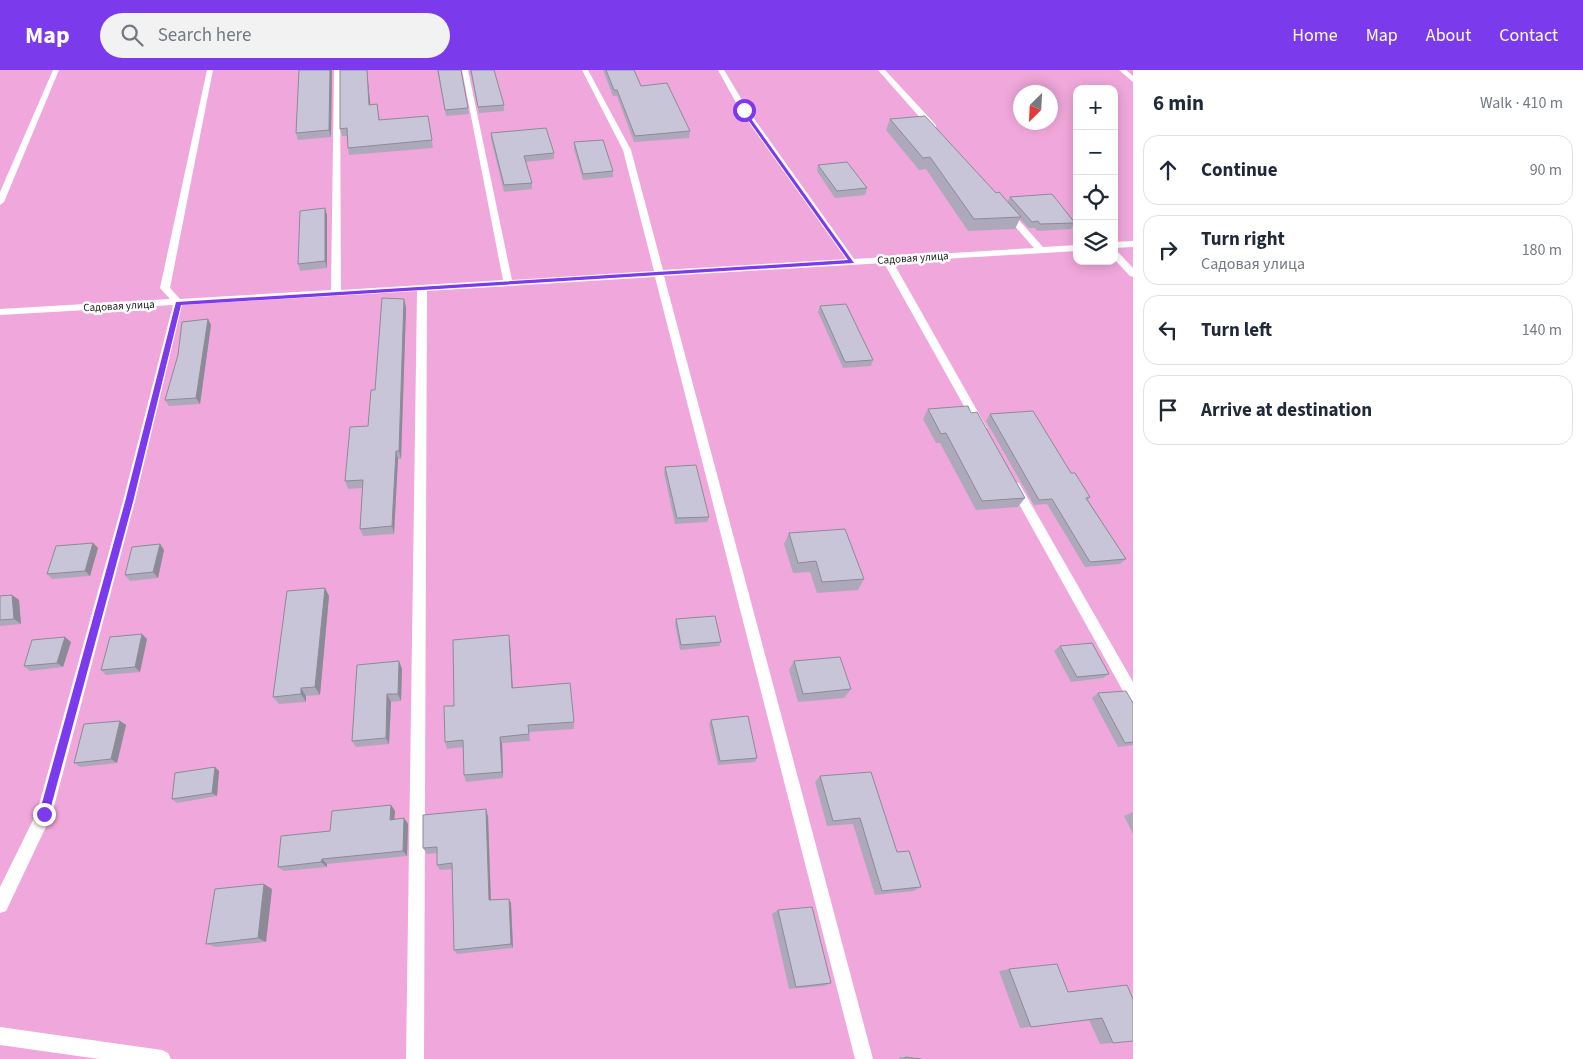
<!DOCTYPE html>
<meta charset="utf-8">
<style>
:root{--surface:#fff;--page:#f2f2f3;--text:#1f2937;--muted:#747a83;--line:#e0e1e3;--accent:#7c3aed}
body{margin:0;font-family:"Source Sans 3",sans-serif;background:var(--page);color:var(--text)}
.controls{position:absolute;right:15px;top:15px;display:grid;overflow:hidden;border-radius:10px;box-shadow:0 2px 12px #0003}
.controls button{width:45px;height:45px;display:grid;place-items:center;padding:0;border:0;border-bottom:1px solid var(--line);background:var(--surface);color:var(--text);font:25px sans-serif}
.compass{position:absolute;left:1013px;top:15px;width:45px;height:45px;border-radius:50%;background:var(--surface);box-shadow:0 2px 12px #0003;rotate:204deg}
.stop{position:absolute;width:15px;height:15px;margin:-11px;border:4px solid #7c3aed;border-radius:50%;background:#fff}
.stop.end{background:#7c3aed;border-color:#fff;box-shadow:0 1px 5px #0008}
.list{margin:0;padding:0;list-style:none}
h2{display:flex;justify-content:space-between;align-items:center;height:65px;margin:0;padding:0 20px;font-size:21px}
h2 small{font-size:16px;font-weight:400;color:var(--muted)}
.list li{display:grid;grid-template-columns:32px 1fr auto;gap:15px;align-items:center;box-sizing:border-box;height:70px;margin:0 10px 10px;padding:0 10px;border:1px solid var(--line);border-radius:15px}
.list b{display:block;font-size:19px;white-space:nowrap}
.list p{margin:0;font-size:16px;white-space:nowrap;color:var(--muted)}
.list em{font-size:16px;font-style:normal;color:var(--muted)}
.icon{flex:none;width:28px;height:28px;fill:none;stroke:currentColor;stroke-width:2;stroke-linecap:round;stroke-linejoin:round}
.map{position:relative;flex:none;width:1133px;height:989px;overflow:hidden}
header{display:flex;align-items:center;gap:30px;box-sizing:border-box;height:70px;padding:0 25px;background:var(--accent);color:#fff}
header strong{font-size:24px}
nav{display:flex;gap:28px;margin-inline-start:auto;font-size:18px}
.search{width:350px;height:45px;background:var(--page);display:flex;align-items:center;gap:12px;box-sizing:border-box;padding:0 18px;border-radius:28px;color:var(--muted);font-size:19px}
main{display:flex}
aside{flex:1;background:var(--surface)}
.map>svg:first-child{display:block}
.grass{fill:#f0a7db;fill-rule:evenodd}
.lines{fill:none;stroke-linecap:round;stroke-linejoin:round}
.service{fill:#fff;fill-rule:evenodd}
.wall{fill:#ada9bb}
.shaded-wall{fill:#8d8a98}
.building{fill:#c9c5d9;stroke:#8d8a98}
.route{fill:#7c3aed}
.labels{text-anchor:middle;dominant-baseline:central;stroke-width:5;stroke-linejoin:round;paint-order:stroke}
.far-street-label{font-size:11px;fill:#202020;stroke:#fff}
</style>
<header>
<strong>Map</strong>
<div class="search"><svg class="icon" aria-label="search" viewBox="0 0 24 24"><circle cx="10" cy="10" r="6"/><path d="M15 15l6 6"/></svg>Search here</div>
<nav><a>Home</a><a>Map</a><a>About</a><a>Contact</a></nav>
</header>
<main>
<div class="map">
<svg width="1133" height="989" viewBox="0 0 1133 989">
<rect width="100%" height="100%" fill="#ebe5f1"/>
<path class="grass" d="M0,0H1133V989H0ZM1077,19H1114V191H1077ZM1021,22H1050V52H1021Z"/>
<g class="lines">
<g class="service">
<path d="M53,0H59L4,132L0,135V122Z"/>
<path d="M207,0H213L170,218L180,229L331,220L334,0H340L341,220L503,210L462,0H468L512,210L654,201L623,80L582,0H588L631,80L663,200L846,189L740,40L718,0H724L748,40L854,189L1034,178L1004,144L1003,142L1007,139L1010,140L1043,177L1077,175V181L893,192L987,358L982,362L978,361L884,193L664,206L873,989H855L655,207L427,221L424,989H406L417,221L182,235L135,431L52,744L6,841L0,843V817L37,742L123,431L173,235L0,245V239L170,229L160,218Z"/>
<path d="M878,0H885L936,55V59H930Z"/>
<path d="M1119,0H1126L1133,6V12Z"/>
<path d="M1133,171V177L1114,178V172Z"/>
<path d="M1114,180L1117,181L1133,198V207L1130,206L1114,189Z"/>
<path d="M1015,412L1019,413L1133,612V631L1128,630L1009,416Z"/>
<path d="M0,957L162,980L168,983L171,989H99L0,975Z"/>
</g>
</g>
<g class="wall">
<path d="M299,0H332L331,67L298,70L296,63Z"/>
<path d="M340,0H367L370,35L377,34L380,50L428,46L433,78L349,85L348,78L347,66H342L340,59Z"/>
<path d="M437,0L468,38L469,44L446,46Z"/>
<path d="M470,0H494L504,35V41L479,43Z"/>
<path d="M603,0H634L641,16L690,61L689,68L634,72L617,26H613Z"/>
<path d="M890,49L996,123L1007,132L1010,127L1075,153L1071,159L1037,161L1035,158H1029L1020,149L1015,159L968,161L926,99L919,100L886,60Z"/>
<path d="M491,63L554,83V89L526,92L532,113V119L504,122L491,69Z"/>
<path d="M574,72L613,101V107L583,110L574,79Z"/>
<path d="M818,95L867,118L865,125L835,128L817,101Z"/>
<path d="M327,145V198L300,201L298,194Z"/>
<path d="M404,229L406,238L401,389H398L394,464L363,466L360,459L363,418L348,419L345,411L368,356L375,320Z"/>
<path d="M820,236L873,290L871,296L843,298L818,242Z"/>
<path d="M208,249L211,255L200,334L169,336L165,330Z"/>
<path d="M928,339L1025,428L1018,437L976,440L940,373H936L923,349Z"/>
<path d="M990,344L1071,403L1090,427L1088,430L1126,489L1120,494L1085,497L1047,434L1034,435L986,351Z"/>
<path d="M665,397L709,447L707,452L675,454L664,403Z"/>
<path d="M789,463L864,509L858,520L817,523L810,502L793,503L784,474Z"/>
<path d="M93,473L98,478L90,506L52,509L47,504Z"/>
<path d="M160,474L164,480L158,508L130,511L125,505Z"/>
<path d="M325,518L329,526L320,625L306,626V632L279,634L273,627Z"/>
<path d="M12,525L19,530L21,554L0,556V526Z"/>
<path d="M676,549L721,572L719,576L680,580L675,554Z"/>
<path d="M147,569L140,602L106,605L101,600Z"/>
<path d="M71,572L63,597L30,601L24,596Z"/>
<path d="M510,573L513,618L574,652V659L529,662L530,671L502,673L503,708L466,712L464,705L463,677L447,679L445,672L454,636Z"/>
<path d="M1060,576L1109,604L1103,608L1071,612L1054,581Z"/>
<path d="M399,591L402,599L401,631L391,632L389,674L356,677L352,671Z"/>
<path d="M794,591L851,619L844,628L798,632L789,600Z"/>
<path d="M1098,623L1133,633V675L1118,677L1092,628Z"/>
<path d="M711,650L757,688L755,692L718,695L709,654Z"/>
<path d="M120,651L126,655L117,693L80,697L74,693Z"/>
<path d="M219,701L217,726L177,733L172,729Z"/>
<path d="M820,706L897,782L921,817L913,821L875,825L853,754L827,756L815,712Z"/>
<path d="M391,735L395,741L394,749L404,748L408,754L407,786L327,794V797L284,801L278,797L330,761Z"/>
<path d="M1133,742V764L1124,746Z"/>
<path d="M488,746L491,830L511,833L513,878L457,884L454,880L452,799L440,800L437,795V783L427,784L423,778Z"/>
<path d="M272,819L266,872L216,877L206,874Z"/>
<path d="M778,840L831,913L824,916L789,919L772,844Z"/>
<path d="M1009,899L1068,922L1127,915L1113,973L1100,974L1089,950L1020,958L999,901Z"/>
<path d="M899,987H905L921,989H900Z"/>
</g>
<g class="shaded-wall">
<path d="M330,0H332L331,67L329,60Z"/>
<path d="M367,0L371,42L369,35Z"/>
<path d="M325,138L327,145V198L325,191Z"/>
<path d="M404,229L406,238L401,389L399,381Z"/>
<path d="M208,249L211,255L200,334L196,328Z"/>
<path d="M396,381L398,389L394,464L392,456Z"/>
<path d="M93,473L98,478L90,506L85,501Z"/>
<path d="M160,474L164,480L158,508L153,502Z"/>
<path d="M325,518L329,526L320,625L315,617Z"/>
<path d="M12,525L19,530L21,554L14,549Z"/>
<path d="M142,564L147,569L140,602L135,597Z"/>
<path d="M509,565L510,573L513,625L512,618Z"/>
<path d="M65,567L71,572L63,597L57,593Z"/>
<path d="M399,591L402,599L401,631L398,624Z"/>
<path d="M301,618L306,626V632L301,624Z"/>
<path d="M387,624L391,632L389,674L386,668Z"/>
<path d="M120,651L126,655L117,693L111,689Z"/>
<path d="M500,667L502,673L503,708L502,702Z"/>
<path d="M215,697L219,701L217,726L212,723Z"/>
<path d="M391,735L395,741L394,755L390,750Z"/>
<path d="M486,739L488,746L491,835L489,830Z"/>
<path d="M404,748L408,754L407,786L403,781Z"/>
<path d="M322,789L327,794V797L321,792Z"/>
<path d="M264,814L272,819L266,872L258,868Z"/>
<path d="M509,829L511,833L513,878L511,874Z"/>
</g>
<g class="building">
<path d="M299,0H330L329,60L296,63Z"/>
<path d="M340,0H367L369,35L377,34L379,50L428,46L432,70L348,78L347,58L340,59Z"/>
<path d="M438,0H461L468,38L445,40Z"/>
<path d="M471,0H494L504,35L478,37Z"/>
<path d="M606,0H634L641,16L667,13L690,61L635,66L617,20H614Z"/>
<path d="M925,46L996,123L999,122L1021,147L974,149L930,87L923,88L890,49Z"/>
<path d="M546,58L554,83L524,86L532,113L504,115L491,63Z"/>
<path d="M603,70L613,101L583,104L574,72Z"/>
<path d="M847,92L867,118L837,121L818,95Z"/>
<path d="M1052,124L1075,153L1040,154L1038,151L1032,152L1010,127Z"/>
<path d="M325,138V191L298,194L300,141Z"/>
<path d="M382,228L404,229L399,381H396L392,456L360,459L363,410L345,411L350,357L368,356L371,320H375Z"/>
<path d="M846,234L873,290L845,292L820,236Z"/>
<path d="M208,249L196,328L165,330L178,285L182,252Z"/>
<path d="M968,336L971,343L977,342L1025,428L982,431L946,363L941,364L928,339Z"/>
<path d="M1033,341L1071,403H1075L1090,427L1086,428L1126,489L1090,492L1052,429L1039,430L990,344Z"/>
<path d="M696,395L709,447L677,448L665,397Z"/>
<path d="M845,459L864,509L822,512L816,491L798,493L789,463Z"/>
<path d="M93,473L85,501L47,504L56,476Z"/>
<path d="M160,474L153,502L125,505L132,477Z"/>
<path d="M325,518L315,617L301,618V624L273,627L287,521Z"/>
<path d="M12,525L14,549L0,550V526Z"/>
<path d="M715,546L721,572L681,575L676,549Z"/>
<path d="M142,564L135,597L101,600L110,567Z"/>
<path d="M509,565L512,618L570,613L574,652L528,655L529,664L500,667L502,702L464,705L463,670L445,672L444,636H454L453,570Z"/>
<path d="M65,567L57,593L24,596L32,570Z"/>
<path d="M1092,573L1109,604L1077,607L1060,576Z"/>
<path d="M840,587L851,619L803,624L794,591Z"/>
<path d="M399,591L398,624H387L386,668L352,671L357,595Z"/>
<path d="M1126,621L1133,633V672L1125,673L1098,623Z"/>
<path d="M748,646L757,688L720,691L711,650Z"/>
<path d="M120,651L111,689L74,693L84,654Z"/>
<path d="M215,697L212,723L172,729L175,703Z"/>
<path d="M871,702L897,782L909,781L921,817L882,821L860,748L833,751L820,706Z"/>
<path d="M391,735L390,750L404,748L403,781L322,789L321,792L278,797L281,766L330,761L332,741Z"/>
<path d="M486,739L489,830L509,829L511,874L454,880L452,793L437,795V777L423,778V745Z"/>
<path d="M264,814L258,868L206,874L215,819Z"/>
<path d="M812,837L831,913L796,917L778,840Z"/>
<path d="M1057,894L1068,922L1127,915L1133,929V971L1113,973L1102,948L1031,957L1009,899Z"/>
<path d="M905,987L921,989H905Z"/>
</g>
<path class="route" d="M744,39L854,193L181,235L133,432L49,744L44,749L40,747L39,744L125,432L176,232L848,190L741,40Z"/>
<g class="labels">
<g class="far-street-label">
<text transform="translate(913 188) rotate(-4)">Садовая улица</text>
<text transform="translate(119 236) rotate(-3)">Садовая улица</text>
</g>
</g>
</svg>
<div class="controls">
<button>+</button>
<button>−</button>
<button><svg class="icon" aria-label="locate" viewBox="0 0 24 24"><circle cx="12" cy="12" r="6"/><path d="M12 2v4M12 18v4M2 12h4M18 12h4"/></svg></button>
<button><svg class="icon" aria-label="layers" viewBox="0 0 24 24"><path d="M12 4l9 5-9 5-9-5zM3 14l9 5 9-5"/></svg></button>
</div>
<svg class="compass" viewBox="-18 -18 36 36"><path d="M0-13l5 13h-10z" fill="#e53935"/><path d="M0 13l5-13h-10z" fill="#747a83"/></svg>
<div class="stop" style="left:744px;top:40px"></div>
<div class="stop end" style="left:44px;top:744px"></div>
</div>
<aside>
<h2>6 min<small>Walk · 410 m</small></h2>
<ul class="list">
<li><svg class="icon" aria-label="ahead" viewBox="0 0 24 24"><path d="M12 20V5M6 11l6-6 6 6"/></svg><div><b>Continue</b></div><em>90 m</em></li>
<li><svg class="icon" aria-label="right" viewBox="0 0 24 24"><path d="M7 20v-9h11M14 6l5 5-5 5"/></svg><div><b>Turn right</b><p>Садовая улица</p></div><em>180 m</em></li>
<li><svg class="icon" aria-label="left" viewBox="0 0 24 24"><path d="M17 20v-9H6M10 6l-5 5 5 5"/></svg><div><b>Turn left</b></div><em>140 m</em></li>
<li><svg class="icon" aria-label="arrive" viewBox="0 0 24 24"><path d="M6 21V4h12l-3 4 3 4H6"/></svg><div><b>Arrive at destination</b></div></li>
</ul>
</aside>
</main>
